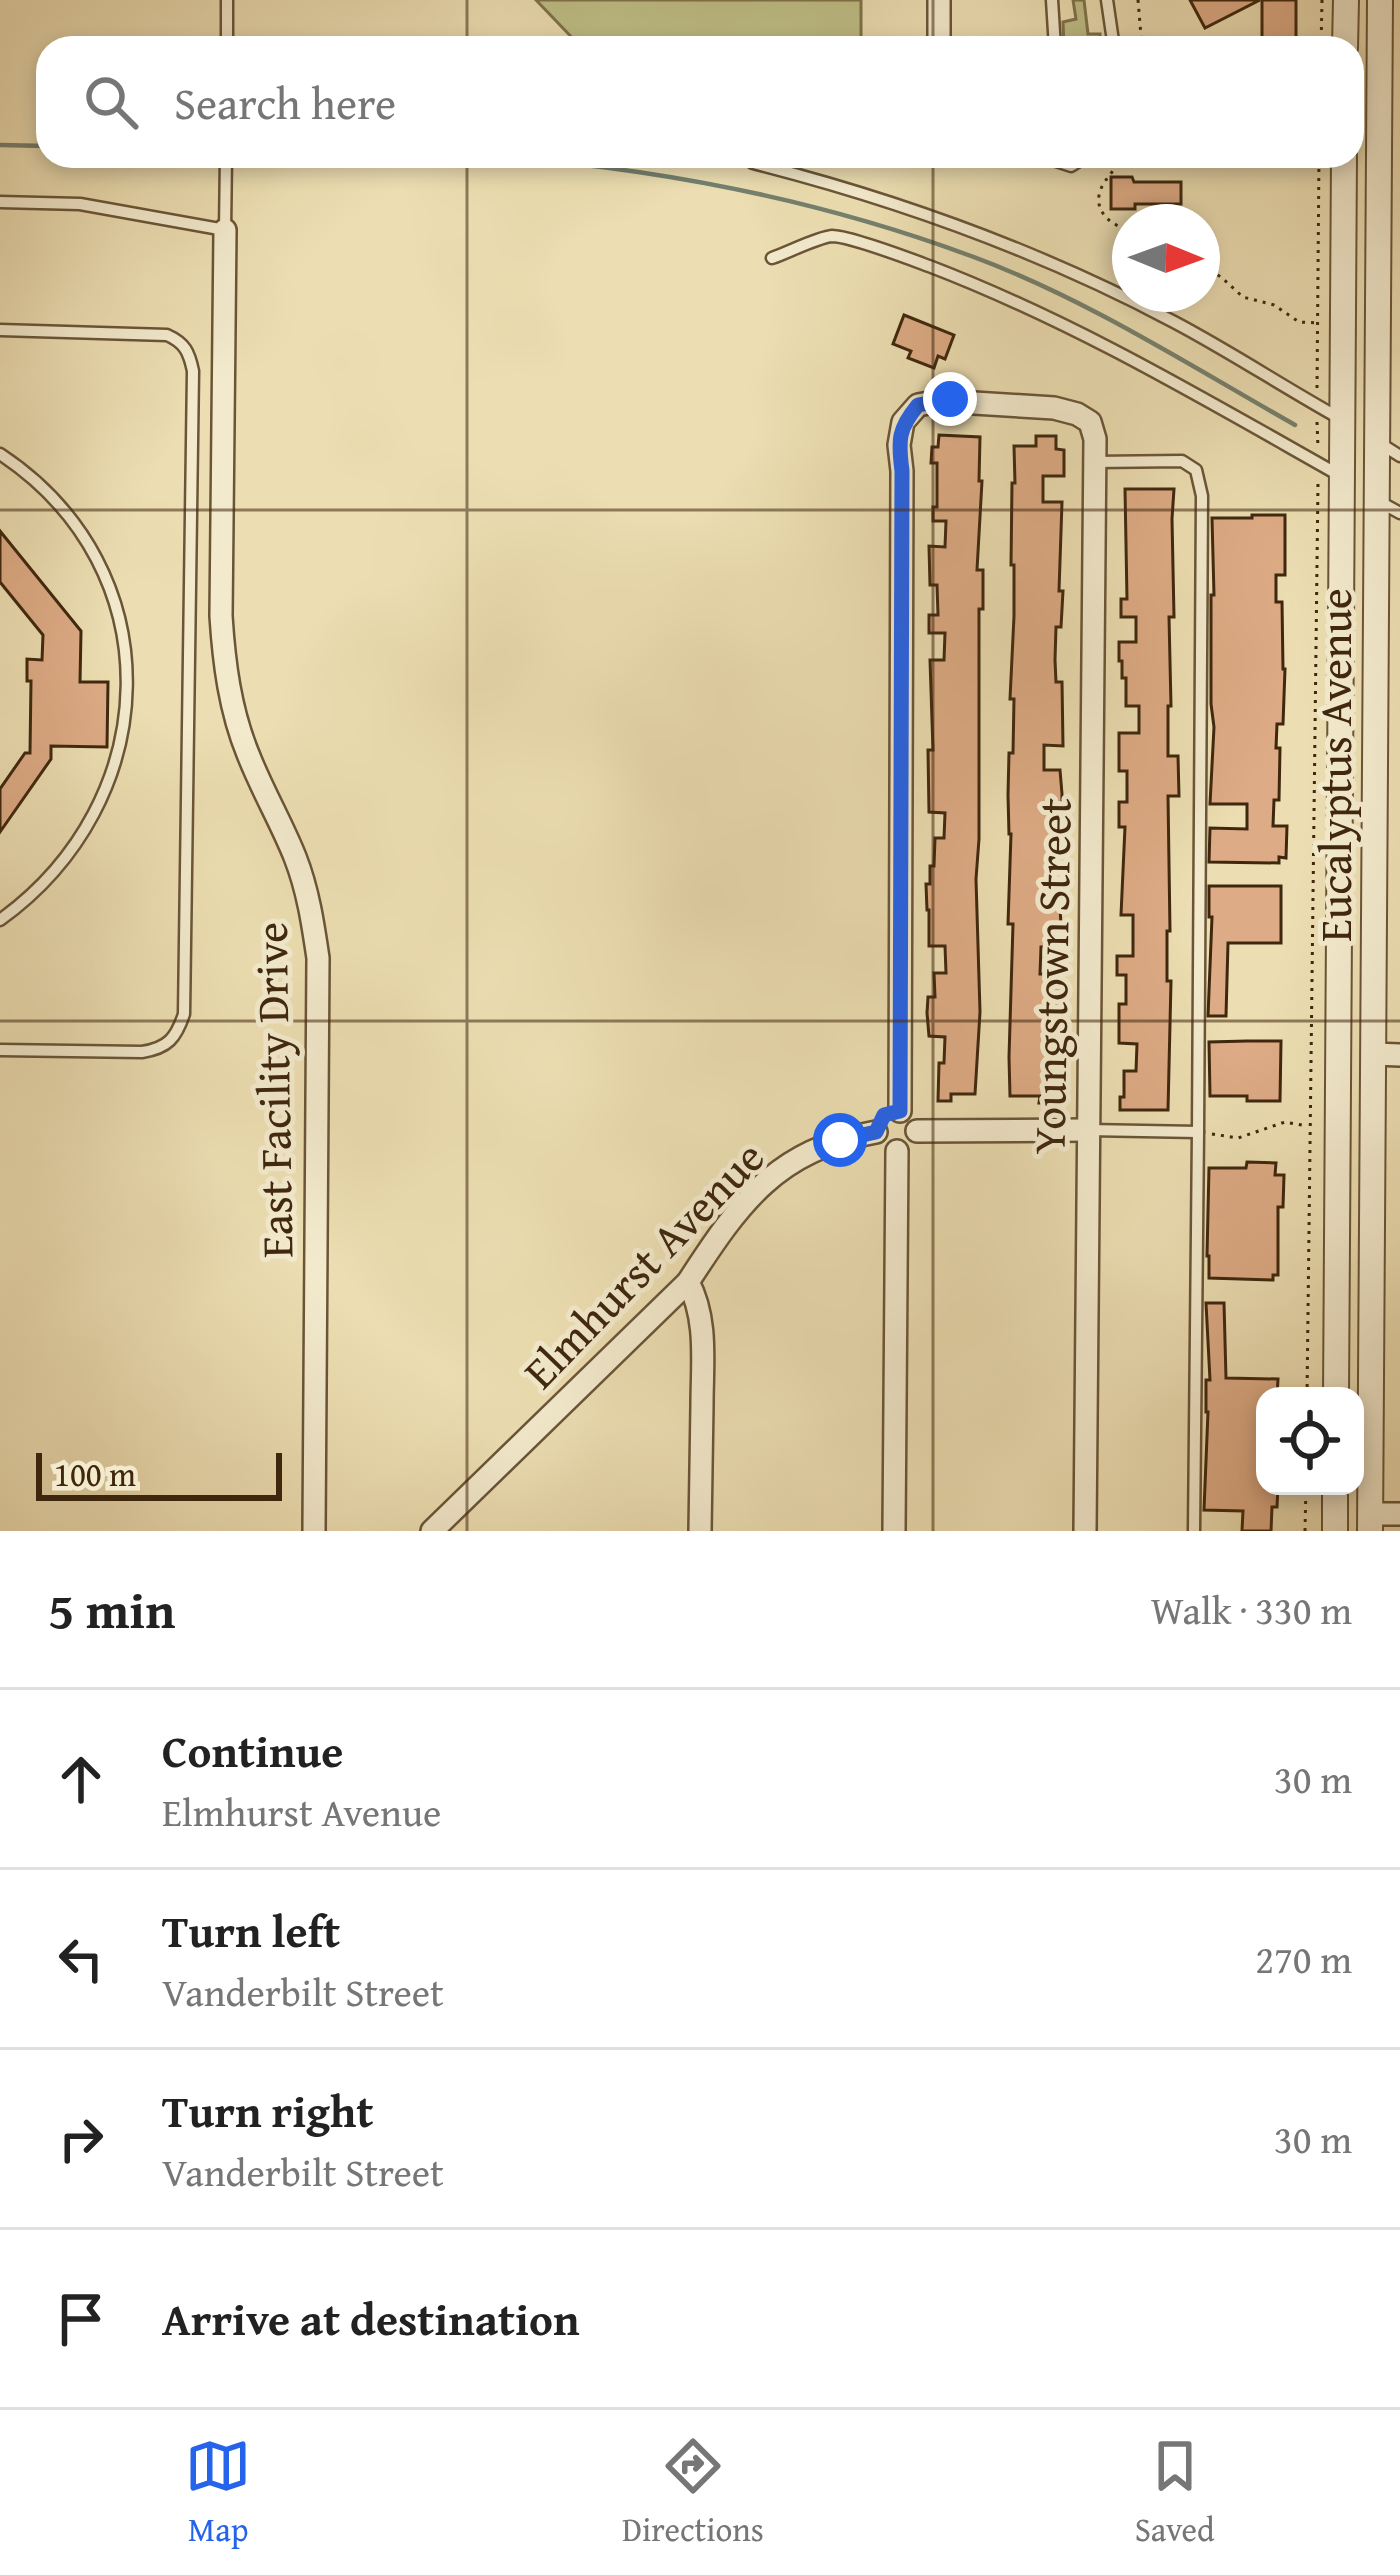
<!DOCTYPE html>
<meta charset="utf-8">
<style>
:root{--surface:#fff;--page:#f6f6f6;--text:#222;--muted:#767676;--line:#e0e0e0;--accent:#2563eb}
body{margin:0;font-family:"Gentium Book Plus",serif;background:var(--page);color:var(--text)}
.controls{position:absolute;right:36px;bottom:36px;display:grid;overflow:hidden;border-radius:24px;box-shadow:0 6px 18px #0003}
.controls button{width:108px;height:108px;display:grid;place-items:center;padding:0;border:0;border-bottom:3px solid var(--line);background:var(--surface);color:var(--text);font:60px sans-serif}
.compass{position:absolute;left:1112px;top:204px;width:108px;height:108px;border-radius:50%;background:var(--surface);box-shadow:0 6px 18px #0003;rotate:91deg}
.scale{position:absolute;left:36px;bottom:30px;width:246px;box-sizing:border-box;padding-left:12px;border:6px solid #3f270e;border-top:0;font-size:33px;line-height:42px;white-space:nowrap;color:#3f270e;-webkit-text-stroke:9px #f3eacd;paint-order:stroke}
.stop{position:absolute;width:36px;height:36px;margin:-27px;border:9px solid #2563eb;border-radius:50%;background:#fff}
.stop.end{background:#2563eb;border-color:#fff;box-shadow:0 3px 12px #0008}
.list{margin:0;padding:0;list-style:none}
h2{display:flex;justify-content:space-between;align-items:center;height:156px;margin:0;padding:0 48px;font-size:51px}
h2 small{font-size:39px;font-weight:400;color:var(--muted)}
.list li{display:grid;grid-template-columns:78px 1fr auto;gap:36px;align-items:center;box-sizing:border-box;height:180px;padding:0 48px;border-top:3px solid var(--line)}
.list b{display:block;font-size:45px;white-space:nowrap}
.list p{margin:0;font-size:39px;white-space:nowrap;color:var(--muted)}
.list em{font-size:39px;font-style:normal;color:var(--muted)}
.icon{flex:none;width:66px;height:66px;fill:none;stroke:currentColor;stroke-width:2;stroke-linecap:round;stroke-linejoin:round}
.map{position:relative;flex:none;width:1400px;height:1531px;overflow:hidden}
.search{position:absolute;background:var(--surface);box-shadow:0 6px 18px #0003;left:36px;right:36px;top:36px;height:132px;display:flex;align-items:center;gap:30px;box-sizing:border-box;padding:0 42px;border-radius:36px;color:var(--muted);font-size:45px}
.sheet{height:876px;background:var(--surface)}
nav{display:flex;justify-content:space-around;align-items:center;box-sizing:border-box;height:168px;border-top:3px solid var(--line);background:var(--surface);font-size:33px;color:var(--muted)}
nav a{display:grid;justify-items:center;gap:6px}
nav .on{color:var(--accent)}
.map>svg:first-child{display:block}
.green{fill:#bfbf87;stroke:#7f734a;stroke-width:3}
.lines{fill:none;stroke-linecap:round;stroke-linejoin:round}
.stream{stroke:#75806e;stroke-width:4.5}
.building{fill:#ddab85;stroke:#3f270e;stroke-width:3}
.service-casing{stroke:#6a5537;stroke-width:15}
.minor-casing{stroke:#6a5537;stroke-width:26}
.tertiary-casing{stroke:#6a5537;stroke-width:28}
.path{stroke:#3f270e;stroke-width:3;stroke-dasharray:3 6;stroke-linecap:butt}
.service{stroke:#f3eacd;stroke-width:10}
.minor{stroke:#f3eacd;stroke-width:21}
.tertiary{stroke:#f3eacd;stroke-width:24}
.route{stroke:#2563eb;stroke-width:15}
.grid{fill:none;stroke:#3f270e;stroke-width:3;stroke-opacity:0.55}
.labels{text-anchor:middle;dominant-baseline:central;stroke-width:10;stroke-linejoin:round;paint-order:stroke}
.street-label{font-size:45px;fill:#3f270e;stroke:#f3eacd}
</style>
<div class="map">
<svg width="1400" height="1531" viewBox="0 0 1400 1531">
<rect width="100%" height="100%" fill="#ecdeb2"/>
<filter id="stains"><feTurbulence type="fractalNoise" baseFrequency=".00167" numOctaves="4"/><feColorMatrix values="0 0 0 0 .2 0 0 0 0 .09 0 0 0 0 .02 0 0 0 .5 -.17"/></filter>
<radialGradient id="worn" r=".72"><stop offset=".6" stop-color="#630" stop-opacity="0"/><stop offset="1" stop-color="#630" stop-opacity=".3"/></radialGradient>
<g class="green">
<path d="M536,0H861V48H582Z"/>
<path d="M1073,0H1084L1088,34H1100V48H1064L1063,22L1076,19Z"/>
</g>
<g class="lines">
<g class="stream">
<path d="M0,145L48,146"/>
<path d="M488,156C651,167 817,199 971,256C1085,298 1189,365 1295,425"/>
</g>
</g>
<g class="building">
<path d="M1190,0H1260L1205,28Z"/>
<rect x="1262" y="0" width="34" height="48"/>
<path d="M1111,177H1132L1134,182H1181V204H1135V209H1111Z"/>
<path d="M904,315L954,335L945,359L938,356L934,368L908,358L911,351L893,344Z"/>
<path d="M939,435L980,437L979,481H982L977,570H983V609H979V839L976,879L980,1012L975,1094H951V1101H938L939,1063H944L945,1037L929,1036L927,1013L928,997H935L934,973H946L945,946H929V910H927L926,884H930V866H934L935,838H944L945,813L929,812L928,750H933L930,660H944L945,633H929V615H938L937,585H930L929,546L945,547L946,521H933V507H937V463H931L932,447H938Z"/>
<path d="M1036,436H1056V449L1064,450V476H1043V502H1062L1059,591H1063L1061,627H1056L1055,660L1056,682H1062L1063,746L1044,745V770H1060L1062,794V810H1053V884H1055V906H1060L1062,947H1041L1040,974H1061V1005H1057L1058,1030H1052V1065H1060V1090H1052V1103H1039L1040,1096H1010L1009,1057L1013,924H1008L1011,834H1009L1008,795L1009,753H1013L1014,699H1010L1014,616V565H1011L1012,483H1015L1014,446H1036Z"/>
<path d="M1125,489H1174L1172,519L1174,617H1169L1171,706H1168V756H1178L1179,796H1168L1170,931H1167V981H1171L1168,1110H1120V1097H1124V1071H1136L1137,1044L1119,1043V1004H1126V975H1117V956H1133V915H1121L1125,827H1119V802H1127V771H1119V733H1139V706H1126V678H1122V661H1119V642H1136V617H1121V599H1127Z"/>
<path d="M1252,515H1285V575H1276V602H1282L1283,669H1285L1283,724H1277L1276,748H1280L1279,800H1274L1273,826H1287L1286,858L1279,857V863L1209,862L1210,828L1247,829V804H1210L1214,727L1211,704V595H1214L1212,518H1252Z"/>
<path d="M0,531L81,631L80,682H108L107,747L51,746V759L0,832V789L25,753H30L31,681H27V659L42,660L43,635L0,582Z"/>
<path d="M1209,886H1281V943H1228L1226,1016H1208L1212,917H1209Z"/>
<path d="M1247,1041H1281L1280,1101H1247V1096H1210L1209,1042Z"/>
<path d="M1247,1162L1276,1163L1275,1175H1284L1283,1207H1278V1275H1273V1280L1209,1278V1256H1207L1209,1168H1246Z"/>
<path d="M1206,1303H1224L1226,1378L1278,1379L1277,1396H1265V1486H1278L1277,1507H1272L1271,1531H1242L1243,1511L1204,1510L1208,1412H1206V1380H1210Z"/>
</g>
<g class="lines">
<defs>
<g id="service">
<path d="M1052,0L1055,48"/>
<path d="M1107,0L1114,48"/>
<path d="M227,48V0"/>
<path d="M745,156L753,163C899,200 1040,251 1174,322C1231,352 1285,388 1341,419"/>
<path d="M1048,156L1050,159L1071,166L1087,156"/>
<path d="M0,202L80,204L225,230L226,156"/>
<path d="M772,258C787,253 818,237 832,236C850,236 910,259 929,266C1075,322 1204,399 1339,475"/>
<path d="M0,330L167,335C185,343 189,352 193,371L184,1014C176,1038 168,1048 142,1052L0,1050"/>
<path d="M1381,444L1400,456"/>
<path d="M0,454C174,569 164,802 0,920"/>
<path d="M1380,502L1400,513"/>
<path d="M1088,1130L1198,1132L1202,496L1196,470L1182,461L1095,462"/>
<path d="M1194,1531L1198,1132"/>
</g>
<g id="minor">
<path d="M939,48V0"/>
<path d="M225,230L221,616C224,663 230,710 248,754C262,790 281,822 295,857C308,890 313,924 318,958L314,1531"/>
<path d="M1374,1054L1400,1055"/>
<path d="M900,1111L902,471L899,445L903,422L918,405L950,399L974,403L1054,408L1077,414L1090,422L1095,439L1085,1531"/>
<path d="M917,1131L1088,1130"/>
<path d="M688,1282C708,1319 702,1364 702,1405C701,1447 701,1489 700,1531"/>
<path d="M1371,1514H1400"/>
<path d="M432,1531L688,1282C740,1202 776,1150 876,1132"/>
<path d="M894,1531L897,1151"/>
</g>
<g id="tertiary">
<path d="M1345,48L1346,0"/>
<path d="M1336,1396L1344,156"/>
<path d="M1335,1531V1486"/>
<path d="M1370,1531L1380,0"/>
</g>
</defs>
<use href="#service" class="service-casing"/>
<use href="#minor" class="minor-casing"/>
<use href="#tertiary" class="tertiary-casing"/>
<g class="path">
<path d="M1138,0L1142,48"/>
<path d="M1071,38L1102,48"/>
<path d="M1321,48L1322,0"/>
<path d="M1122,156C1118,167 1110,173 1104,183C1089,207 1108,225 1130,230"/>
<path d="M1202,266L1221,277L1243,297L1274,305L1299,322L1319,323"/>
<path d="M1317,388L1319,156"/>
<path d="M1317,422L1318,448"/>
<path d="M1212,1134L1238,1138L1285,1122L1307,1126"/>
<path d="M1307,1396L1318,482"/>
<path d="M1305,1531L1306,1486"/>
</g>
<use href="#service" class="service"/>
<use href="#minor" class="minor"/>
<use href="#tertiary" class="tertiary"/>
</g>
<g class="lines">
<path class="route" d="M840,1140L876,1132L884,1115L900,1111L902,471C898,440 898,429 918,405L950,399"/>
</g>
<path class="grid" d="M467,0V48M933,0V48M467,156V1531M933,156V1531M0,510H1400M0,1021H1400"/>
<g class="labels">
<g class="street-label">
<text transform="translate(1334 765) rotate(-90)">Eucalyptus Avenue</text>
<text transform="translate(1051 976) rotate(-89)">Youngstown Street</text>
<text transform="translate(273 1090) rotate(-91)">East Facility Drive</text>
<text transform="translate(643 1264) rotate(-46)">Elmhurst Avenue</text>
</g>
</g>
<rect width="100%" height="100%" filter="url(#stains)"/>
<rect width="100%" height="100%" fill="url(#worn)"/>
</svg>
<div class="controls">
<button><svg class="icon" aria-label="locate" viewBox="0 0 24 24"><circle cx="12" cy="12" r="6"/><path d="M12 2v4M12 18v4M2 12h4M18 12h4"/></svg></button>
</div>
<svg class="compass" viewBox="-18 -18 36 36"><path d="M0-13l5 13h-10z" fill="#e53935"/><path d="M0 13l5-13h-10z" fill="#767676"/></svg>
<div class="scale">100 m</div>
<div class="stop" style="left:840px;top:1140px"></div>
<div class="stop end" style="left:950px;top:399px"></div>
<div class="search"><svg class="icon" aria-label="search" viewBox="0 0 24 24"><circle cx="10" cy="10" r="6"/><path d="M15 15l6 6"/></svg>Search here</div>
</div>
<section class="sheet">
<h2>5 min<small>Walk · 330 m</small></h2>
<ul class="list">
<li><svg class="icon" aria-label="ahead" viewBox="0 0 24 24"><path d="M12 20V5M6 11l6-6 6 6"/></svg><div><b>Continue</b><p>Elmhurst Avenue</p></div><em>30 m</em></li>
<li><svg class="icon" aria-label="left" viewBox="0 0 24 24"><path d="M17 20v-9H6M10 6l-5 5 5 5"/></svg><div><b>Turn left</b><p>Vanderbilt Street</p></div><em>270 m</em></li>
<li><svg class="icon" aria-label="right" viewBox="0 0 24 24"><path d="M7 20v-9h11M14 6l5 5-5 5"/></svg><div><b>Turn right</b><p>Vanderbilt Street</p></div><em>30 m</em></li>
<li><svg class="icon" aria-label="arrive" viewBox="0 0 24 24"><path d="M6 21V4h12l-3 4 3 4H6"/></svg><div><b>Arrive at destination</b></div></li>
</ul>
</section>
<nav>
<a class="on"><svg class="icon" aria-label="map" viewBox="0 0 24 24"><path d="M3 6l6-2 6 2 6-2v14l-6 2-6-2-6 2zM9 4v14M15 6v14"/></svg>Map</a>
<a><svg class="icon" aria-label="directions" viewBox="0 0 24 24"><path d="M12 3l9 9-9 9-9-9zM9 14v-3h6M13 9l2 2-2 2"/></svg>Directions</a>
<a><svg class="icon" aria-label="saved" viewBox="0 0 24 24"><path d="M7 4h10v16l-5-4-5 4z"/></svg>Saved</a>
</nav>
